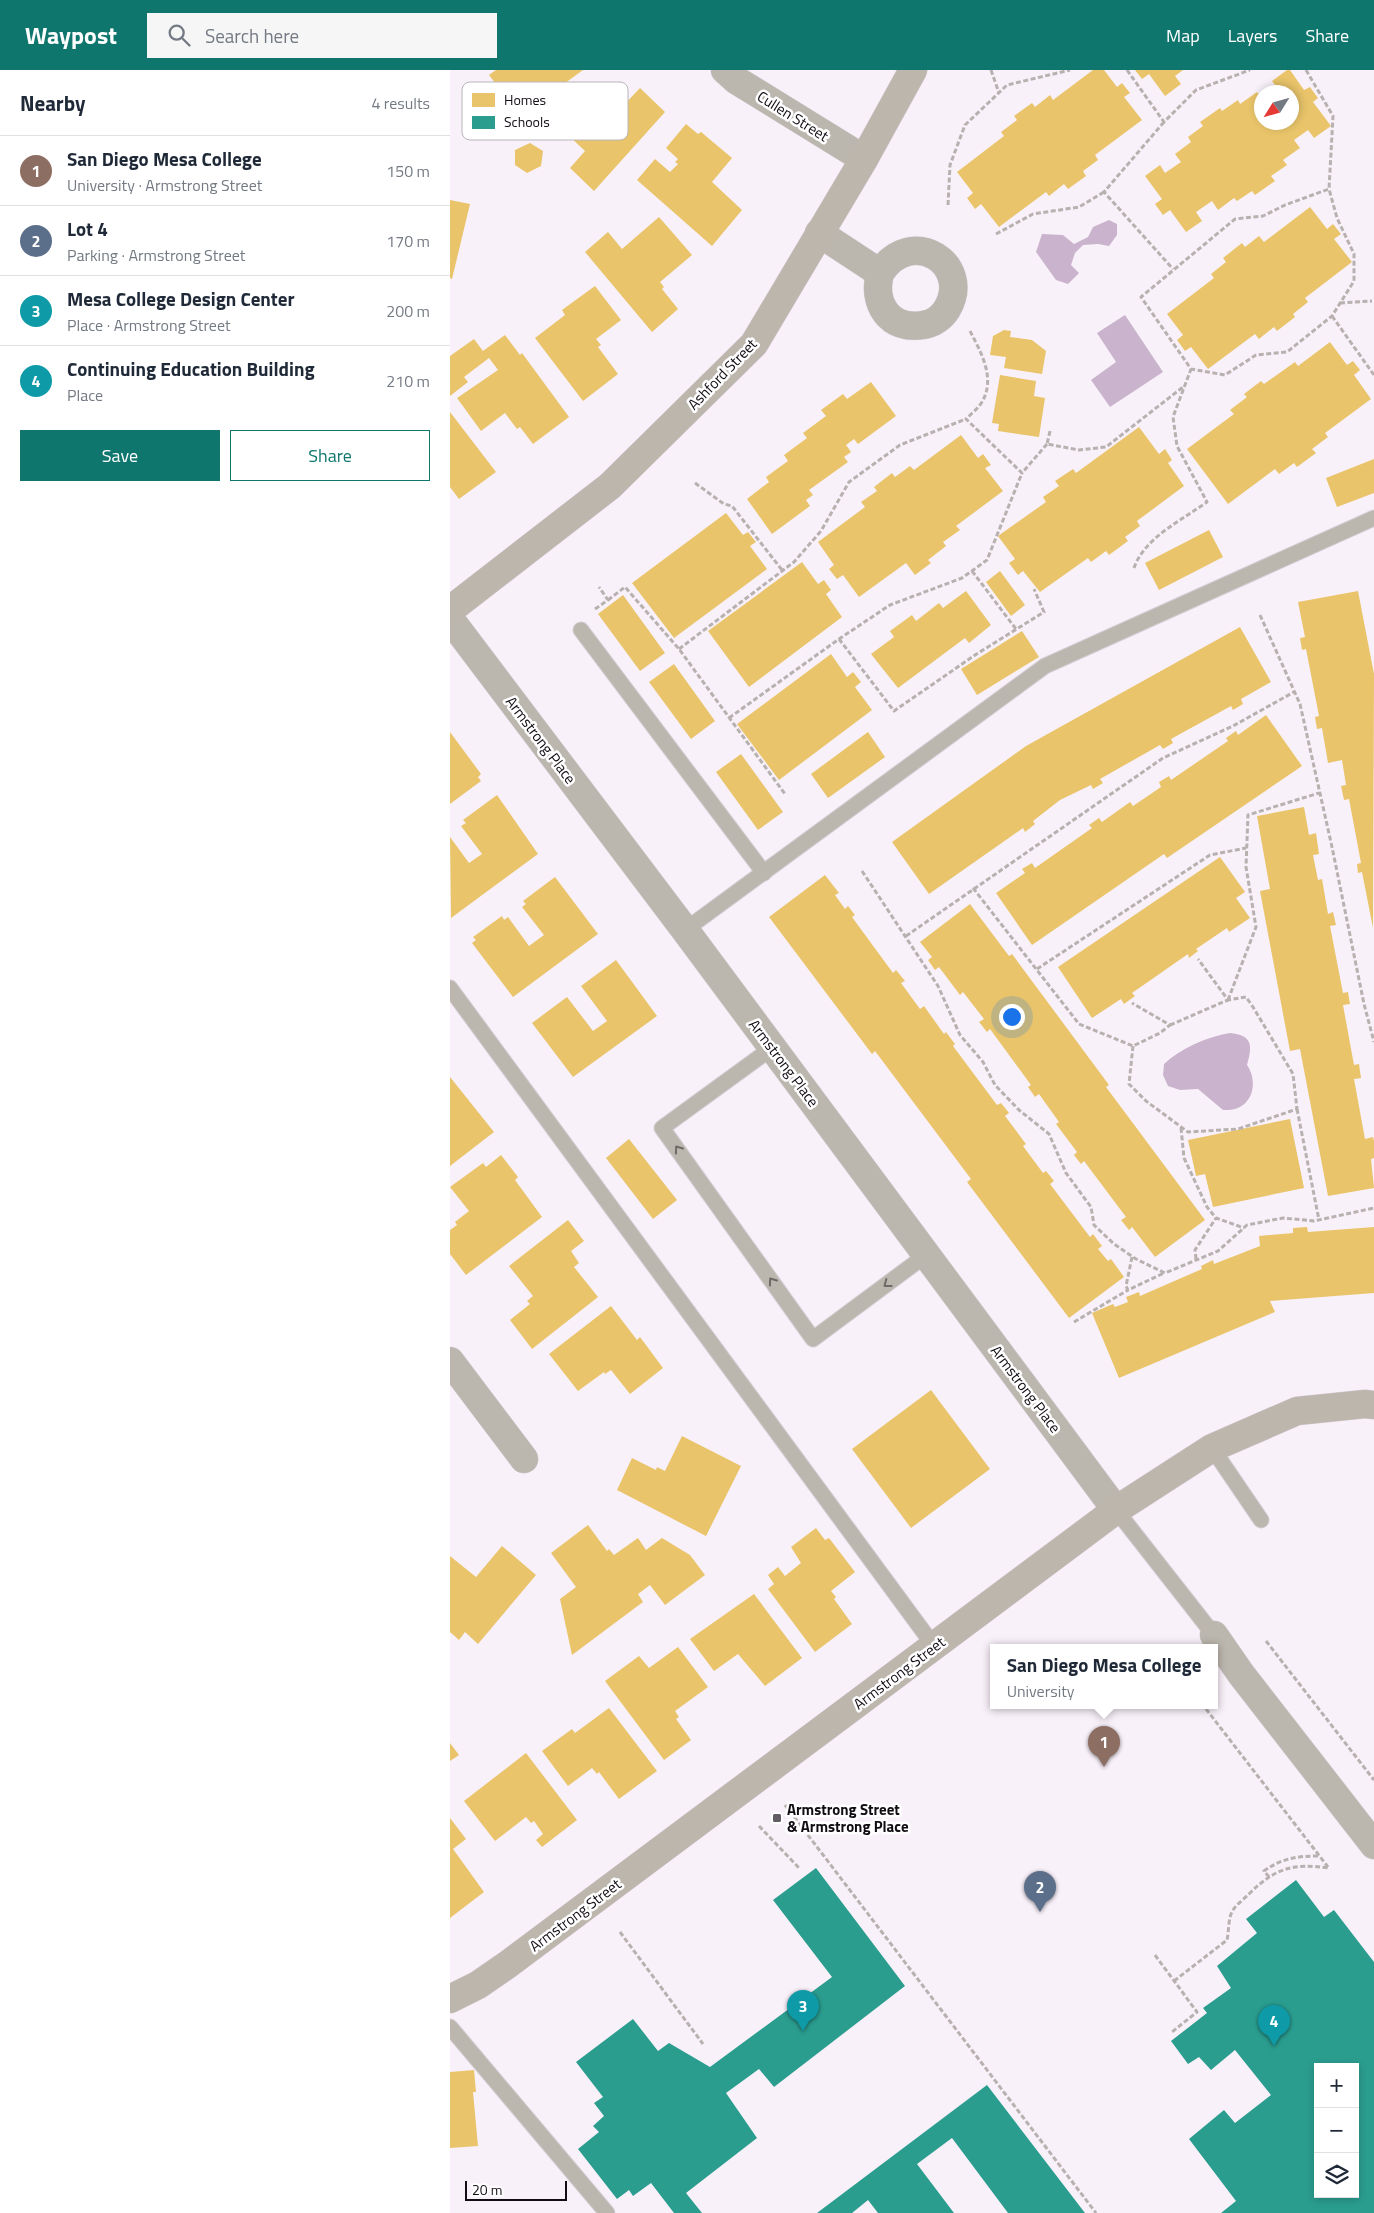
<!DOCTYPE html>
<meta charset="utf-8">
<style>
:root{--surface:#fff;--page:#f6f6f7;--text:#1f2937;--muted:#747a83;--line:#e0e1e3;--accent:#0f766e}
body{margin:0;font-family:"Titillium Web",sans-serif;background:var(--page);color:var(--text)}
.controls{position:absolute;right:15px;bottom:15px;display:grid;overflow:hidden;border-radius:0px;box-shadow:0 2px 8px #0003}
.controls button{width:45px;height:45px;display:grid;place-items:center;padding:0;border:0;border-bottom:1px solid var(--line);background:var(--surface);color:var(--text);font:25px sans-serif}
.compass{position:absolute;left:804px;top:15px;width:45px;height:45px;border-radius:50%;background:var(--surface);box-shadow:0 2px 8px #0003;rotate:233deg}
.scale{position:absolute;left:15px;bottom:12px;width:102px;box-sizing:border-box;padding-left:5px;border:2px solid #120c13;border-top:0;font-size:14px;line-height:18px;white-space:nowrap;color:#120c13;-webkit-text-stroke:4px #fff;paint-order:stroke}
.you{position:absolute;left:561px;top:946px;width:18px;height:18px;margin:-12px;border:4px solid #fff;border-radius:50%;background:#1a73e8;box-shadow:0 0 0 8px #1a73e833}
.badge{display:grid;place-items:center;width:32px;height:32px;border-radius:50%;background:var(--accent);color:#fff;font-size:16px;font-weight:700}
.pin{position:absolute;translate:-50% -41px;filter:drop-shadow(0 1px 2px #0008)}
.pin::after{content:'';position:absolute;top:26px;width:18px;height:15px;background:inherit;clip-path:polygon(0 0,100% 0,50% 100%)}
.popup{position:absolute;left:540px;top:1574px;width:228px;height:65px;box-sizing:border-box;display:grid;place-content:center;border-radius:0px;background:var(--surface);filter:drop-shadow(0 1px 4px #0005);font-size:16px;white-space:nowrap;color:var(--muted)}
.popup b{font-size:19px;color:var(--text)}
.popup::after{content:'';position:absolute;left:50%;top:100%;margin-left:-10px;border:10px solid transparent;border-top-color:var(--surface)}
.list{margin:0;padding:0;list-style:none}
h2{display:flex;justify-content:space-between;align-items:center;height:65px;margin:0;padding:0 20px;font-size:21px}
h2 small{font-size:16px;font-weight:400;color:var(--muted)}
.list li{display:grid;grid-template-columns:32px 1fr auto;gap:15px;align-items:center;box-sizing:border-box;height:70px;padding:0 20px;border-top:1px solid var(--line)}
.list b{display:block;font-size:19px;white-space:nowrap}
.list p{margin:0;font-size:16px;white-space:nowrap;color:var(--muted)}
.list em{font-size:16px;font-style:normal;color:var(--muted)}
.actions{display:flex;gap:10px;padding:15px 20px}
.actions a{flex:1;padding:11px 0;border:1px solid var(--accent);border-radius:0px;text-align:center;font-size:18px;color:var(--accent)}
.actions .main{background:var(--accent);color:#fff}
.icon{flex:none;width:28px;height:28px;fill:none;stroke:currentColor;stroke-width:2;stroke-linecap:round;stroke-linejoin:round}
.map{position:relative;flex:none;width:924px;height:2143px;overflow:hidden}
header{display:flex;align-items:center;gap:30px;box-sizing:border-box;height:70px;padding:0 25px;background:var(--accent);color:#fff}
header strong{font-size:24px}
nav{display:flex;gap:28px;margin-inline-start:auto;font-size:18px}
.search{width:350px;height:45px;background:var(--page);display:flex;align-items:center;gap:12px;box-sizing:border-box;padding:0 18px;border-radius:0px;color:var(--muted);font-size:19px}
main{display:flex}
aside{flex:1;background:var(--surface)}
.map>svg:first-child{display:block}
.water{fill:#cab3cc}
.homes{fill:#e9c46a}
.schools{fill:#2a9d8f;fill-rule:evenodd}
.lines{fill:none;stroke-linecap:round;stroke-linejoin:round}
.lane-casing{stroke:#d3cdd4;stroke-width:17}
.street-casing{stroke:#d3cdd4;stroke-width:29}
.secondary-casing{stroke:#d3cdd4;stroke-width:29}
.path{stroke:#b7b1af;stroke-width:3;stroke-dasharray:5 2.5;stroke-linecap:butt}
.lane{stroke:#bcb7ae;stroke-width:15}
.street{stroke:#bcb7ae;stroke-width:28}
.secondary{stroke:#bcb6ad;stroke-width:28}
.oneway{stroke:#706a68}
.poi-dot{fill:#635c64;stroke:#fff;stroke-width:2}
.labels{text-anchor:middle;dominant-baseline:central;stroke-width:5;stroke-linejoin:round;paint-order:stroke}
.street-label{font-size:15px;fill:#120c13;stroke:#fff}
.poi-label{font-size:15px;font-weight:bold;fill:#120c13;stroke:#fff;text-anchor:start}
.key{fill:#fff;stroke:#b8b6b8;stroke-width:1}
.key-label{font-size:14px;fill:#120c13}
</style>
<header>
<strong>Waypost</strong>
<div class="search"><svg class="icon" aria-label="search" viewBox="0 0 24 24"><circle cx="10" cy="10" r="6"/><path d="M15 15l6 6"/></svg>Search here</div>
<nav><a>Map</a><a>Layers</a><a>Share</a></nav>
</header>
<main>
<aside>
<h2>Nearby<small>4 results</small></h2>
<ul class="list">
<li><span class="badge" style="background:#8d6e63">1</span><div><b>San Diego Mesa College</b><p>University · Armstrong Street</p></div><em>150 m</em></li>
<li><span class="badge" style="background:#5c6f8a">2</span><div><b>Lot 4</b><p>Parking · Armstrong Street</p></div><em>170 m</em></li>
<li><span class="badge" style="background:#0f9aa8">3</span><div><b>Mesa College Design Center</b><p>Place · Armstrong Street</p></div><em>200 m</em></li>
<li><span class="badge" style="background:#0f9aa8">4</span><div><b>Continuing Education Building</b><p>Place</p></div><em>210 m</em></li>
</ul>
<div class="actions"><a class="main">Save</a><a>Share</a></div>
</aside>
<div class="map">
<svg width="924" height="2143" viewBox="0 0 924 2143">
<rect width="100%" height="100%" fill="#f9f1fa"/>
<g class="water">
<path d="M659,150L667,154V165L659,176L648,174L633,175L625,183L621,195L629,203L618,214L606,210L586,182L592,164L613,165L624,174L638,167L643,157Z"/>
<path d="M675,245L713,302L660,337L641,310L666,292L647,263Z"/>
<path d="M780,963C802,965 803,975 797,995C807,1009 805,1033 785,1039C782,1040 777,1040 773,1040L748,1019L730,1020L718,1016L713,1005L714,994C731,978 757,967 780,963Z"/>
</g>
<g class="homes">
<path d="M46,0H133L70,46L39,5Z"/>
<path d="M643,0H654L667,17L672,13L680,23L674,27L692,50L645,85L648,90L633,101L636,106L618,119L614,114L599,126L596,122L549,157L531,134L525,139L517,128L523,123L507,102L554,66L551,62L567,50L564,46L582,33L585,37L600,25L603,30Z"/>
<path d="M685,0H733L725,6L731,14L715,26L699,4L692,9Z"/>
<path d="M837,0H840L854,20L860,17L868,28L863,32L881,56L864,68L858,60L844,70L850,78L833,90L837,95L821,106L825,111L805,125L802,121L787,131L784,128L768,140L762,131L746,142L752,151L736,162L720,140L713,145L705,134L712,129L695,106L710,95L715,103L731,92L725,84L741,72L738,67L753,56L750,52L770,38L772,41L788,30L790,34L807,22L812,29V52H842V22H823L828,19L822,11Z"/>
<path d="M135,12L164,40L169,35L172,37L190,18L215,42L144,121L120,98L135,81L101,49Z"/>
<path d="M236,54L248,64L251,62L282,88L262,112L292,140L262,176L187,110L205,89L220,102L228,94L225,92L228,89L216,78Z"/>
<path d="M80,73L93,81L91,96L77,103L65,95V80Z"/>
<path d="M0,130L20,134L2,209L0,208Z"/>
<path d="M860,137L877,159L883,154L891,164L884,169L902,192L855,228L858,232L843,244L845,247L827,261L824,257L809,269L805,264L758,299L741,277L735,281L727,270L733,265L717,244L764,208L761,204L776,192L773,188L792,173L795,177L809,166L814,172Z"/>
<path d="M209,147L242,185L210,212L214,217L212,219L228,239L202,262L135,182L158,162L172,179Z"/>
<path d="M145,216L171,250L146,269L151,275L148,277L168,304L133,331L85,268L115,245L112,240Z"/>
<path d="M554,260L561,261L560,267L582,270L596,281L592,304L554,298L556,287L540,285L543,266Z"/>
<path d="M55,265L70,285L72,283L119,347L83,374L70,357L67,359L55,343L31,361L7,328L48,300L39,288L14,307L18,312L0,326V286L24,269L33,281Z"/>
<path d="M880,272L897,295L903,291L910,300L904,305L921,329L875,363L878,367L862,379L866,383L847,397L844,393L829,404L825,399L778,434L737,379L784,344L780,340L797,327L794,324L811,311L814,314L845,292L848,296Z"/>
<path d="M550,305L586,311L584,326L595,328L589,367L548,361L549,354L542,353Z"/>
<path d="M421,312L446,346L408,374L404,369L396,375L401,382L394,387L398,392L359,420L363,425L356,430L360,436L322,464L297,429L319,412L316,407L338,391L334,385L357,368L353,363L376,346L371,340L393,324L397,329Z"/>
<path d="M0,342L46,402L9,429L0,417Z"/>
<path d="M689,357L709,384L715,379L722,390L718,393L734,416L687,451L690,456L675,467L678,471L659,485L656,481L641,492L638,488L590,522L573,501L568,505L559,493L565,489L548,466L596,432L593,427L609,416L605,411L623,399L626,403Z"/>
<path d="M511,365L528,388L533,384L541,395L535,398L553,421L506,456L510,460L493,472L496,476L478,490L481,493L465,505L456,493L409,527L393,505L387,509L379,499L384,495L368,472L415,437L411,432L427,421L424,417L442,403L445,407L460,396L464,400Z"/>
<path d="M924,389V423L887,437L876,408Z"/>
<path d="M276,443L293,465L298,462L306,472L300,476L317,499L224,568L182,513Z"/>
<path d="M759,460L773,487L709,520L695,493Z"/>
<path d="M352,492L368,514L374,510L381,520L376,524L392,547L299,617L258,561Z"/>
<path d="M550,501L575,535L561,546L536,512Z"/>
<path d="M516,521L541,555L519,573L515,568L448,618L421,584L444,567L440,561L462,545L466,551L489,533L493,538Z"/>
<path d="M908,521L924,604L923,858L912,802L908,803L907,794L911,793L899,729L894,730L891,716L896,715L892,690L878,693L872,658L867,659L865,647L869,646L856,579L852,580L850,568L855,567L848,532Z"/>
<path d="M173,525L215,583L190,601L148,544Z"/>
<path d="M790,557L821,612L791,629L793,634L783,640L781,636L721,669L723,673L713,679L710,675L650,709L653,713L643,719L641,715L610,730L583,751L585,754L575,762L573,758L479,824L442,772L576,676Z"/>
<path d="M572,561L589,587L527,625L511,599Z"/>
<path d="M381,584L397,607L403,602L411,612L405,617L422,640L329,710L287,654Z"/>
<path d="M224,594L265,651L241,669L199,612Z"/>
<path d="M816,645L852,696L717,788L714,784L582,875L546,823L575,803L572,799L582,793L585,798L642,758L639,755L649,748L652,752L680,732L683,736L711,717L709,712L719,706L721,710L778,671L776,668L786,661L788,665Z"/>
<path d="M0,662L31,704L28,707L31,711L0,734Z"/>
<path d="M418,662L435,687L378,728L361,704Z"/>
<path d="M291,684L333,742L308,760L266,702Z"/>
<path d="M47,725L88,784L1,848L0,767L19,793L32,784L11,756L16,753L13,750Z"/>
<path d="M854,737L859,765L866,763L869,784L863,785L868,810L872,809L878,844L883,842L886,855L880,856L893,923L898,922L900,934L893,935L904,995L909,994L911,1008L904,1009L915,1069L923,1067L924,1071V1088L921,1089L924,1118L878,1126L850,979L840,981L810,821L820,819L807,746Z"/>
<path d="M770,787L795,822L786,828L800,848L779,862L777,858L746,879L748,881L739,888L738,884L682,923L685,926L674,934L671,929L642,948L608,897Z"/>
<path d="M375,805L389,823L385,825L395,839L398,836L405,845L402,847L443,903L446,900L455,911L451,913L470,939L474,936L494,964L496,962L505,974L503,976L547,1035L551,1033L559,1043L555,1046L576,1074L573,1076L593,1103L596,1101L604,1111L600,1114L640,1167L643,1164L652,1176L648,1179L658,1191L661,1189L674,1207L619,1248L517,1112L521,1109L425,981L422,984L319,847Z"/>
<path d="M105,807L148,864L63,927L22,873L26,870L23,867L52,846L54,850L58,847L79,876L94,865L72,837L76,834L73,831Z"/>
<path d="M520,834L559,886L562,884L659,1015L656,1017L755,1150L705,1187L682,1157L679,1160L671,1150L676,1147L634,1091L631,1094L624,1085L627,1082L606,1054L609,1052L589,1024L585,1027L578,1017L581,1015L540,959L537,962L529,952L534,949L513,922L510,925L489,897L485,900L478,890L482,887L470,872Z"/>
<path d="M166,890L207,946L123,1007L82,953L117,927L143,961L157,951L131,916Z"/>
<path d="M0,1007L44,1062L0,1096Z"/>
<path d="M840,1049L854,1118L763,1137L755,1104L746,1106L738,1070Z"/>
<path d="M179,1069L227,1130L203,1149L156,1088Z"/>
<path d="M51,1085L68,1107L65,1110L92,1147L16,1205L0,1184V1160L7,1155L5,1152L19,1141L0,1117L33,1093L36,1097Z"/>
<path d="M118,1150L134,1171L121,1181L129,1193L124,1197L148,1227L82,1279L60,1250L80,1234L77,1231L83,1226L59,1196Z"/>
<path d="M857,1157L858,1162L924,1157V1223L820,1231L825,1242L669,1308L642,1243L663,1234L665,1237L678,1232L676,1227L689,1222L690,1226L752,1199L751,1196L763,1190L764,1194L810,1176L809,1166L843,1163V1158Z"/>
<path d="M161,1236L187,1270L190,1267L213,1298L180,1324L161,1300L155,1304L154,1302L128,1321L99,1284Z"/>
<path d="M481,1320L540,1399L461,1458L402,1379Z"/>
<path d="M232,1366L291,1396L256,1466L167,1420L182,1388L206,1400L207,1397L215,1401Z"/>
<path d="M138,1455L157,1481L159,1479L164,1485L188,1468L196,1480L212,1468L240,1485L255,1505L215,1535L200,1515L188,1524L193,1532L122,1585L110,1529L126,1517L101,1483Z"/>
<path d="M366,1458L375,1470L379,1468L405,1502L381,1521L386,1527L384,1529L402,1554L365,1582L318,1519L324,1514L318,1505L328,1497L335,1506L351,1493L341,1477Z"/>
<path d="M52,1476L86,1505L28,1574L15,1562L9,1570L0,1562V1486L26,1507Z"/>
<path d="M304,1524L352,1588L315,1616L288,1584L264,1601L240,1569Z"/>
<path d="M228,1577L258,1617L225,1641L229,1647L226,1649L241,1670L214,1690L155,1611L189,1586L199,1598Z"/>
<path d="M159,1638L207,1701L169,1729L149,1702L147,1704L142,1698L118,1716L92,1681L122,1659L125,1663Z"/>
<path d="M0,1673L9,1685L0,1691Z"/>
<path d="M76,1683L127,1750L92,1777L86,1770L93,1764L84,1751L81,1753L76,1747L45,1771L14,1731Z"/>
<path d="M0,1748L16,1769L3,1779L34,1822L0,1848Z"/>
<path d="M24,2000L26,2022H23L28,2076L0,2078V2002Z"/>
</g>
<g class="schools">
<path d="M366,1798L455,1916L324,2017L309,1999L276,2023L307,2068L236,2123L252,2143H224L201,2113L183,2126L179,2120L167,2129L128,2079L149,2062L143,2056L154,2046L144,2033L153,2027L126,1992L183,1949L208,1981L219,1973L260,1997L382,1907L323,1830Z"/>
<path d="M846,1810L874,1847L884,1840L924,1892V2143H771L786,2131L739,2069L774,2040L785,2053L821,2025L785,1980L761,2000L749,1987L738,1994L721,1971L757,1943L753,1938L781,1918L767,1896L807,1863L796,1849ZM868,1997H905V2124H868Z"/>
<path d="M537,2015L635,2143H558L502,2068L467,2094L504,2143H428L418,2130L402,2143H367Z"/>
</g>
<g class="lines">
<defs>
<g id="lane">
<path d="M131,560L314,803"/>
<path d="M235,860L595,596L924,448"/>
<path d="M0,918L484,1576"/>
<path d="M322,978L212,1058L363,1269L476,1185"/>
<path d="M762,1378L811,1450"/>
<path d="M666,1440L764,1565"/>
<path d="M0,1957L157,2143"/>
</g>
<g id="street">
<path d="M275,0L286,10L414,89"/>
<path d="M369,163L430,203C462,154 523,195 497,239C492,247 483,254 473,255C439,261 422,233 430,203"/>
<path d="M0,549L235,860L666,1440"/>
<path d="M0,1291L74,1389"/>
<path d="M764,1565L791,1604L924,1775"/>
</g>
<g id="secondary">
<path d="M0,540L160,416L304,274L414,89L463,0"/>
<path d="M0,1929L28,1915L57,1895L666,1440L762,1378L847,1341L915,1334L924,1335"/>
</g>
</defs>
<use href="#lane" class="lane-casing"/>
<use href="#street" class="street-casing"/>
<use href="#secondary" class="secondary-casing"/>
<g class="path">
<path d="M541,0L549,23"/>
<path d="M677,0L714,52L746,20L800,0"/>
<path d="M856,0L883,46L879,119L835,135L813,146L785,149L691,227L741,299L775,305L806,285L837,282L882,246L904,211V184L887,148L879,119"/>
<path d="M714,52L654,122L723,199"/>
<path d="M498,135L500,95L515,55L557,15L620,0"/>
<path d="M546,164L583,144L629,137L654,122"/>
<path d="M890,233L922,231"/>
<path d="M882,246L924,305"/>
<path d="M520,261C532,284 547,311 530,335C526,340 520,345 516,349L572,403L597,374"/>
<path d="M600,361L597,374L629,380L656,377L733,317"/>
<path d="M245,413L274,434L282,436L332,500"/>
<path d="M684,498C694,468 732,450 757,432L727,376L723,347L741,299"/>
<path d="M522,501L566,559"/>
<path d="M158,530L175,517L229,579L335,724"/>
<path d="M145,539L158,530L149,517"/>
<path d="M810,545L850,634L882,777L914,934L924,972"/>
<path d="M389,569L444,641L525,585L594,542L584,519"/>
<path d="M229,579L344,492L371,461L399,412L450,375L516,349"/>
<path d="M279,648L389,569L440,535L512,508L537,490L572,403"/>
<path d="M412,801L488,916L510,965L533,992L545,1015L569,1040L599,1064L616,1103L641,1137L644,1155L664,1174L686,1189L715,1203L768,1181L797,1155L833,1148L864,1151L924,1138"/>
<path d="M523,818L629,954L683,976L710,963L720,955L682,933"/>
<path d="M456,866L713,688L783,656L844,622"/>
<path d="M587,899L760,785L796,778"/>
<path d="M778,930L806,857L796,797L798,745L869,723"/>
<path d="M720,955L778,930L748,889"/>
<path d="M683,976L679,1014L696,1031L738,1062L788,1059L847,1039L843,1004L803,937L796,927L778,930"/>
<path d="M847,1039L869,1150"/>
<path d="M731,1058L734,1088L757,1137L766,1148L794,1158"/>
<path d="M682,1187L676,1216L678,1220L714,1203"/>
<path d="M746,1189L745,1180L766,1148"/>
<path d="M624,1252L678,1220"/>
<path d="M816,1571L924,1710"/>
<path d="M756,1639L878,1797"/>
<path d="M335,1735L646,2143"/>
<path d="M309,1756L350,1799"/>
<path d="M819,1807L814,1801C832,1788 848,1786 869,1786"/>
<path d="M170,1862L253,1974"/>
<path d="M705,1885L747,1942L722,1962"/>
<path d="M724,1911L777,1870C779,1862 778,1847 783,1840C787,1834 794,1829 799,1824C825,1798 843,1793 879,1798"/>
</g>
<use href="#lane" class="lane"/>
<use href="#street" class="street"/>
<use href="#secondary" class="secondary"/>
</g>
<defs><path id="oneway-chevron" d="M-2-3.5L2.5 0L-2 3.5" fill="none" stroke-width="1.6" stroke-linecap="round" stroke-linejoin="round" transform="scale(1.25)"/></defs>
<g class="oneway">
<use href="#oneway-chevron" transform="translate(228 1079) rotate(-126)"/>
<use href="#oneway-chevron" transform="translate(322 1211) rotate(-126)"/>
<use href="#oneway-chevron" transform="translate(437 1214) rotate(143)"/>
</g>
<rect class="poi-dot" x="322" y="1743" width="10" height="10" rx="2.5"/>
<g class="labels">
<g class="street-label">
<text transform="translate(343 46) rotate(32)">Cullen Street</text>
<text transform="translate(272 304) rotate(-46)">Ashford Street</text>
<text transform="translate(91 670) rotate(53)">Armstrong Place</text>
<text transform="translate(334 993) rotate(53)">Armstrong Place</text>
<text transform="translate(576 1319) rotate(53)">Armstrong Place</text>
<text transform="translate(449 1603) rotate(-37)">Armstrong Street</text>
<text transform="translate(125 1845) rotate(-37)">Armstrong Street</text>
</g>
<g class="poi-label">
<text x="337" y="1739">Armstrong Street<tspan x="337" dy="17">&amp; Armstrong Place</tspan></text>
</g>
</g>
<rect x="12" y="12" width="166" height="58" rx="8" class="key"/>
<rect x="22" y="23" width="23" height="14" fill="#e9c46a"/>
<rect x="22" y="46" width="23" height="13" fill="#2a9d8f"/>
<g class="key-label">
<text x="54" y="35">Homes</text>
<text x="54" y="57">Schools</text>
</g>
</svg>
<div class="controls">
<button>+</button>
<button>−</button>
<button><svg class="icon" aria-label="layers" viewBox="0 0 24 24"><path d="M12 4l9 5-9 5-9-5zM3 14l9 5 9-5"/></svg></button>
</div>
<svg class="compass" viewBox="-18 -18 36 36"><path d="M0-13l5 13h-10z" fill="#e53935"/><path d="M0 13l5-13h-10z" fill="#747a83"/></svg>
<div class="scale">20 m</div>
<div class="you"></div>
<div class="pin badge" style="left:654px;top:1697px;background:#8d6e63">1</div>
<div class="popup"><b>San Diego Mesa College</b>University</div>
<div class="pin badge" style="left:590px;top:1842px;background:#5c6f8a">2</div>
<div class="pin badge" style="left:353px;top:1961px;background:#0f9aa8">3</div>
<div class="pin badge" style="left:824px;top:1976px;background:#0f9aa8">4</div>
</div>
</main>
